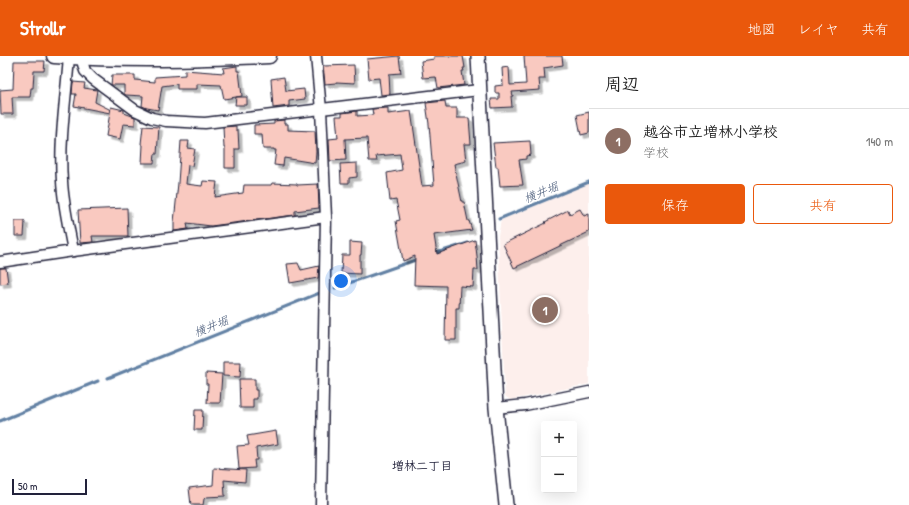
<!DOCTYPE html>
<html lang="ja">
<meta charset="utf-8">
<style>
:root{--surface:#fff;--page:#f2f2f2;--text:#222;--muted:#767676;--line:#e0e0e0;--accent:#ea580c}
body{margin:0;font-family:"Patrick Hand","Klee One",sans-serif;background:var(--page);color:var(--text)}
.controls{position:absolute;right:12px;bottom:12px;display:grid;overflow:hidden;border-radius:4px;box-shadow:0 4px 16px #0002}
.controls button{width:36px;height:36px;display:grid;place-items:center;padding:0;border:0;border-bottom:1px solid var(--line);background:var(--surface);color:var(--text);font:20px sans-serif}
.scale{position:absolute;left:12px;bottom:10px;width:75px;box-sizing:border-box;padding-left:4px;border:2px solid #22223b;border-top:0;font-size:11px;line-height:14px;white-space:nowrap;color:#22223b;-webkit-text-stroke:3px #fff;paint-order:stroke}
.you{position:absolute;left:341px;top:225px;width:14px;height:14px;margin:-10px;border:3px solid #fff;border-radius:50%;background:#1a73e8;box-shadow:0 0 0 6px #1a73e833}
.badge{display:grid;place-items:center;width:26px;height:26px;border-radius:50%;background:var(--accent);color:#fff;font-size:13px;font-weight:700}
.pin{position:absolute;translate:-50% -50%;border:2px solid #fff;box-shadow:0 1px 4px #0006}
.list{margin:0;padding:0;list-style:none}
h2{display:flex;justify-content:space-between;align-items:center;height:52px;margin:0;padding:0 16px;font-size:17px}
h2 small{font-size:13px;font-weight:400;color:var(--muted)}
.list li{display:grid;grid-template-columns:26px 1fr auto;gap:12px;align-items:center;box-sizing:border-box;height:64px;padding:0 16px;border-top:1px solid var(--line)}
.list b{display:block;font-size:15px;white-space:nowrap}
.list p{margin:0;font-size:13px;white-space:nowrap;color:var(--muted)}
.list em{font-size:13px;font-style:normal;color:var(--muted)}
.actions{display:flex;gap:8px;padding:12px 16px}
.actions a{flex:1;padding:9px 0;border:1px solid var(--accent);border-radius:4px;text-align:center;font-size:14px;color:var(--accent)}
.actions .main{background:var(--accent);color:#fff}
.map{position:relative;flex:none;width:589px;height:449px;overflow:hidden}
header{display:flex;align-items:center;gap:24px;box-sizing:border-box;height:56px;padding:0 20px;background:var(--accent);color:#fff}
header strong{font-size:19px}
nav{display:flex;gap:22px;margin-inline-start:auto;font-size:14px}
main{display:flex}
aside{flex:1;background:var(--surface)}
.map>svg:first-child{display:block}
.built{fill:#fdefec}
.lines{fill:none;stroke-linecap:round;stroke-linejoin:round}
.stream{stroke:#6281a4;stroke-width:3}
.building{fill:#f9c9c0;stroke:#22223b;filter:url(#shadow)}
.minor-casing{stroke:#22223b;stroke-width:13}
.tertiary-casing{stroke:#22223b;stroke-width:16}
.secondary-casing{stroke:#22223b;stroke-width:17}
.minor{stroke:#fff;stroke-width:10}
.tertiary{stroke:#fff;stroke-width:13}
.secondary{stroke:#fff;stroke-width:14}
.labels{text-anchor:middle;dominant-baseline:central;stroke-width:3;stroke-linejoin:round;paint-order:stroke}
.water-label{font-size:12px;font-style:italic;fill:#475978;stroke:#fff}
.neighbourhood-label{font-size:12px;font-weight:bold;fill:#22223b;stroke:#fff}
</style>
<header>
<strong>Strollr</strong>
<nav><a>地図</a><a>レイヤ</a><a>共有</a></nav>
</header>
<main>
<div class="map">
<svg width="589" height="449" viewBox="0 0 589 449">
<defs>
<filter id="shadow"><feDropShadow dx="3.5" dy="3.5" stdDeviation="0" flood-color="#0004"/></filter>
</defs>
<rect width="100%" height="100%" fill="#fff"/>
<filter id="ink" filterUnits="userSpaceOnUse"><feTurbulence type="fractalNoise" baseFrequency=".025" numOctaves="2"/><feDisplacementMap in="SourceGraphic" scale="8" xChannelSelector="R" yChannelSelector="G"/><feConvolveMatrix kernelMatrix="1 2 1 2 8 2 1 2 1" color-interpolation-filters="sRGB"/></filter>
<g filter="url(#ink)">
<path class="built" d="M589,127V328L510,344L505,340L498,180L501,164Z"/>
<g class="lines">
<g class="stream">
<path d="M499,163L589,126"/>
<path d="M433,198L468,187"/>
<path d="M335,232L418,203"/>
<path d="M108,322L322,236"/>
<path d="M0,365L98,325"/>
</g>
</g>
<g class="building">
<path d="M399,0L401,17L389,18L390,38L381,39L379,22L369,23L367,3Z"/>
<path d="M434,0H463L465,12H463L464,15H462L464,29L438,32L436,21L423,22L421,5L434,3Z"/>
<path d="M524,0H562L563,9L544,12L545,23H539L540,34L512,36L513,40H511L512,51L492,52L491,43H499V37H495V30L503,29L502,12L509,11L510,29L526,28Z"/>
<path d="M14,5H45L44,15H34L33,32H31L30,41H12L13,58H1L0,34L13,33Z"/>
<path d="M354,9L355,27L336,26V27L325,28L323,10Z"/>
<path d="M237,10V15H239L242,40L236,41H247V49H235L236,41L224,43L221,29L197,28V33H177V28L162,30L158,54L147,52L142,50L143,40L126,39L124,38V29H111L112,19H135V24L155,26V21L185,19V14L224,17L223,12Z"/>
<path d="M284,21L286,35L304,33L305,43L289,45V50L273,52L271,23Z"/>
<path d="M73,26L85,27L84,32L97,34L95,46L111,54L110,57L74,50L76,38H72Z"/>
<path d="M445,45L446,52H457V62H469L471,88H464L466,105L454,108L462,146H464L468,165H469L472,174L434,179L437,198L475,184L477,200L478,214H474L473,231L460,230L459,252H456V284H445L446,230L414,229L415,200L403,205L396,165L400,164L396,144L390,145L387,117L402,114L400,98L376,100L377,105H369L367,82L345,83L346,104L330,105L329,83L338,82L336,60H342V57L357,55V60L373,59L372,53L388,52V58L411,55L422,130L434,129L429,68L426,47Z"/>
<path d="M111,51L124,54V57L135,61V69L123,68L120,83L106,80Z"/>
<path d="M589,56V77L581,79L577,59Z"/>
<path d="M284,64V68H288V74L315,75L316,96L315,107L284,102L283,110L274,109L276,94H274V93H263L262,78H254V69L274,68V65Z"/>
<path d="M143,70L159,71L157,98H155L154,107H142L143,89L141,88Z"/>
<path d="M236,70V74H238L239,93H235V112H225V92H224L223,71Z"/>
<path d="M181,85H189L188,92L195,93L192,110L188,109L186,128L202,130L203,125L217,126L215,141L243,137L244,129H271L272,127L297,128V129L318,128L319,152L295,155V159L211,170L187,167L188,173L174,175V166L178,127Z"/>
<path d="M530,85L531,99L526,100V103L519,104L523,129L500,130L498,111H496L493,87Z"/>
<path d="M357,107V121L349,122V127H341L340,108Z"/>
<path d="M127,152L128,180H92L93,186L80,187L78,154Z"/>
<path d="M580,153L584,160L589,158V176L514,212L503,188L546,167L545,166L568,154L570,158Z"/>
<path d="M15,165H25L24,180H15Z"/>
<path d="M350,186L362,187L361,199H360V218L341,217L342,199H350Z"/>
<path d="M298,207L301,214L319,210L318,222L290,227L287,208Z"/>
<path d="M0,212H6L8,227L0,228Z"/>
<path d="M223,306H241L240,321L223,320Z"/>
<path d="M206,317L222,318L220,347H207L208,328H206Z"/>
<path d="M239,323H255V334H257V343H253V352H240Z"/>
<path d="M195,354H203L202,374H194Z"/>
<path d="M276,375L278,388L256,392L257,404H254L255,412L239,413L237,390L249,389L247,380Z"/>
<path d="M214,412L246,414L245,426L224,424L225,440L206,441L204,443L203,449H191L189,432L213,429Z"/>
</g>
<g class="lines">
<defs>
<g id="minor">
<path d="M316,0L321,54L326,161L321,449"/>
<path d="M69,1C66,42 59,84 62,125C63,148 69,172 73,195"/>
<path d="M81,1L85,15L93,23L135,54L152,62L166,65L205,67L479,34"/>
<path d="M0,206L73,195L326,161"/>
<path d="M496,352L525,349L589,336"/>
</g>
<path id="tertiary" d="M478,0L496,352L506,449"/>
<path id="secondary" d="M54,0C125,5 197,3 269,0"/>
</defs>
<use href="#minor" class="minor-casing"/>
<use href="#tertiary" class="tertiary-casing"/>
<use href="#secondary" class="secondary-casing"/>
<use href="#minor" class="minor"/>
<use href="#tertiary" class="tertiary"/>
<use href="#secondary" class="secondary"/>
</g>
</g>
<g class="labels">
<g class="water-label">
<text transform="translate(541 136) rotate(-22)">横井堀</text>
<text transform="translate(211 270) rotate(-22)">横井堀</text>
</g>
<g class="neighbourhood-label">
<text x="422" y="409">増林二丁目</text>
</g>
</g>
</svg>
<div class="controls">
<button>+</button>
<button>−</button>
</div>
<div class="scale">50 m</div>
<div class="you"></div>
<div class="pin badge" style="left:545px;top:254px;background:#8d6e63">1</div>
</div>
<aside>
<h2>周辺<small></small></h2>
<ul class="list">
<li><span class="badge" style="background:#8d6e63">1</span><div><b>越谷市立増林小学校</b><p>学校</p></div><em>140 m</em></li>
</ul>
<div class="actions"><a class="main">保存</a><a>共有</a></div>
</aside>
</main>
